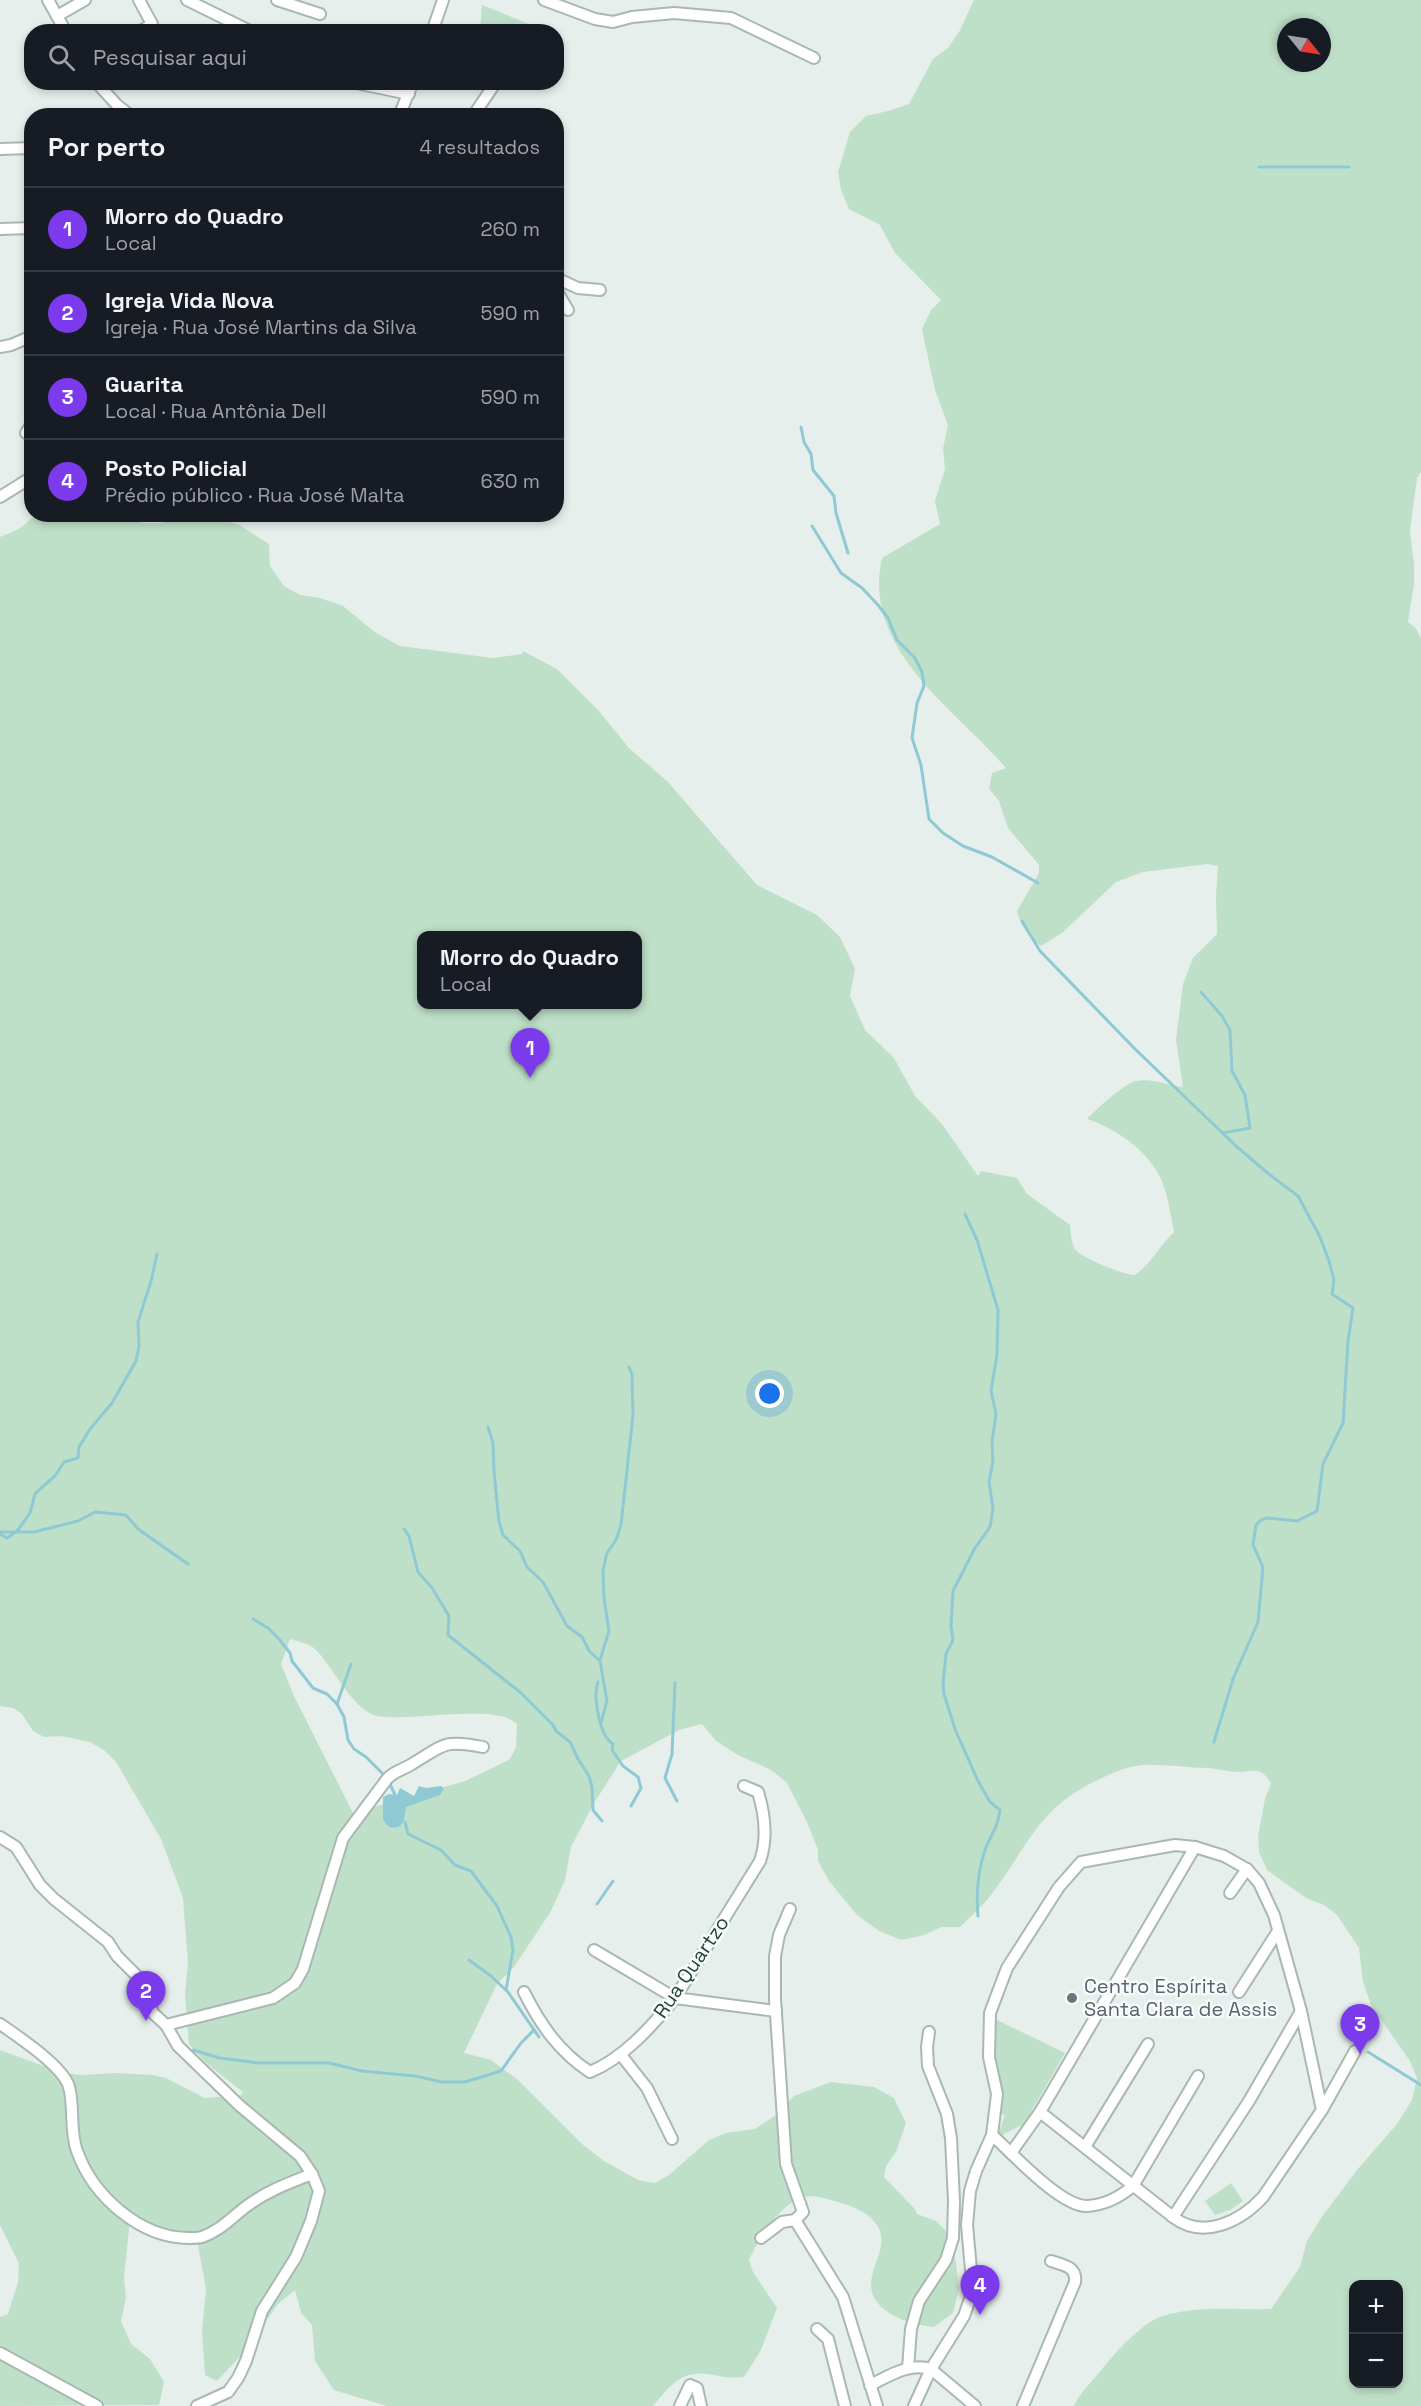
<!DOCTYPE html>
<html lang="pt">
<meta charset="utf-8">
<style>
:root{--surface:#171b24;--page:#242831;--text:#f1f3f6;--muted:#9ea1a6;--line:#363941;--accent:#7c3aed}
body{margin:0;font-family:"Space Grotesk",sans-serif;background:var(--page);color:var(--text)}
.controls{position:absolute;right:18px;bottom:18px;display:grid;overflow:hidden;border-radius:12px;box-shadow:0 3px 9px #0003}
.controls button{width:54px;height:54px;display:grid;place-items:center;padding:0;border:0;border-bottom:2px solid var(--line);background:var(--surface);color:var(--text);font:30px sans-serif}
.compass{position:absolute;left:1277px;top:18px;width:54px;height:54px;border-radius:50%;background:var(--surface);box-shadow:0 3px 9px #0003;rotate:120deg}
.you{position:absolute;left:770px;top:1394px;width:21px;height:21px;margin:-15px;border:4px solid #fff;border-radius:50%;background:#1a73e8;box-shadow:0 0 0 9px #1a73e833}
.badge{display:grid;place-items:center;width:39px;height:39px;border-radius:50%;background:var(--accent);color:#fff;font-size:20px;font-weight:700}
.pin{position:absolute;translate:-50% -50px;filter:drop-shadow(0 2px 3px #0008)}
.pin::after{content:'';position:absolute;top:32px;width:21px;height:18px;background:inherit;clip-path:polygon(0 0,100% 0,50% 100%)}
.popup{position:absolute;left:417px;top:931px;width:225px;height:78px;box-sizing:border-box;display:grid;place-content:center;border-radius:12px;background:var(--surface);filter:drop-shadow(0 2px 4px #0005);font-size:20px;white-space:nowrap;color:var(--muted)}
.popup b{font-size:22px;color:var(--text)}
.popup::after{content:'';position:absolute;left:50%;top:100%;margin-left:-12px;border:12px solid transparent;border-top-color:var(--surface)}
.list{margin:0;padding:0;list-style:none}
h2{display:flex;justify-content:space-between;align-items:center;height:78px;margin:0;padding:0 24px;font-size:26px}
h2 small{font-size:20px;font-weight:400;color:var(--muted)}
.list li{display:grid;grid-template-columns:39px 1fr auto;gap:18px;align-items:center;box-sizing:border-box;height:84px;padding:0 24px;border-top:2px solid var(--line)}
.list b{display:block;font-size:22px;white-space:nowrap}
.list p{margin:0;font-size:20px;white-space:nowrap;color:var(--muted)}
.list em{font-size:20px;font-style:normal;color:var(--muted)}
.icon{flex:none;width:33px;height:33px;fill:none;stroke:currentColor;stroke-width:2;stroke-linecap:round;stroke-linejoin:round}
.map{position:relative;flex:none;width:1421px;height:2406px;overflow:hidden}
.search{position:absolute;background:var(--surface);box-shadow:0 3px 9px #0003;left:24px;top:24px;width:540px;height:66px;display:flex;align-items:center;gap:15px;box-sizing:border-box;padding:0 21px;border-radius:24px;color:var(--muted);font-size:22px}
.panel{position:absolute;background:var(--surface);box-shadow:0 3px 9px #0003;left:24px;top:108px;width:540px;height:414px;border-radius:24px}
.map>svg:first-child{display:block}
.green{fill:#bfe0c8;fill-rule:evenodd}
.water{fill:#8ec9d4}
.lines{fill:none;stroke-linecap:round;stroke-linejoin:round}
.stream{stroke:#8ec9d4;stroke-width:3}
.minor-casing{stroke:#a8b8b2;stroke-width:14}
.minor{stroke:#fff;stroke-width:10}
.worship-dot{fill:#6b7280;stroke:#f7fbf9;stroke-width:2}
.labels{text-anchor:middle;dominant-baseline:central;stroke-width:5;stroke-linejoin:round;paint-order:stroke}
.street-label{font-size:20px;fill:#24423a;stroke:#f7fbf9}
.worship-label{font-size:20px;fill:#5b616d;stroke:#f7fbf9;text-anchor:start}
</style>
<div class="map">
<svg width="1421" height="2406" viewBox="0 0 1421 2406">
<rect width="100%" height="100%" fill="#e6efeb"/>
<g class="green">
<path d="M974,0H1421V472L1417,478L1410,531L1414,564V584L1408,622L1415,627L1421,638V2406H1074C1081,2391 1092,2382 1102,2369C1114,2354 1142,2323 1160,2317C1196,2305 1234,2310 1271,2309L1300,2267L1307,2241L1321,2218L1357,2170L1397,2124L1412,2100L1417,2078L1410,2061L1371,2005L1363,1982L1359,1948L1337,1915L1324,1905L1306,1898L1267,1870L1259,1852L1258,1836L1265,1799L1271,1783C1261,1767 1255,1771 1240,1772C1230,1772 1218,1769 1208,1768C1187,1768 1165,1764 1144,1765C1128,1766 1114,1772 1100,1779C1035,1808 1027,1851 986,1901C978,1910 969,1918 960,1927H941L924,1935L901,1940L879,1931L857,1915L829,1881L818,1861V1850L807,1822L787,1783L771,1770L738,1755L716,1741L702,1724L679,1730L621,1761L594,1803L571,1847L565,1880L551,1911L514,1967L497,1984L464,2053L491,2060L517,2079L582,2144L604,2161L638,2180L655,2183L669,2175L709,2140L726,2133L755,2129L776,2115L794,2096L831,2082L874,2087L894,2098L906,2123L896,2152L886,2166L884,2177L915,2209L917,2214L936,2221L949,2234L956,2263L959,2289L953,2313L934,2327C915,2325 889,2318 877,2302C858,2278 892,2250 878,2227C870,2213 855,2207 841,2203C831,2200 820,2196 809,2196C783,2198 759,2239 749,2260L753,2272L777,2308L761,2350L744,2377C725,2379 724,2376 707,2374C681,2370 668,2388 653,2406H387L334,2390L315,2361L312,2325L301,2313L295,2290L278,2304L245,2351L217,2381L205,2375L202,2331L206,2289L197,2240L130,2220L124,2278L126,2298L121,2321L131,2344L150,2359L164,2382L159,2405L0,2406V2317L8,2314L18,2282L19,2264L0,2225V2050L63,2073L82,2075L116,2073L153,2075L166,2078L205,2098L242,2095L241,2093H244L205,2062L189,2044L185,1995L188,1963L183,1898L161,1839L116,1762L104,1750L90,1742L61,1736L44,1737L33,1731L22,1714L13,1708L0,1706V537L19,529L36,515H123L142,523H161L182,515H209L239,525L269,544L270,566L284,586L300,595L320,598L343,606L376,633L400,646L493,658L522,654L523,651L557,669L598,710L629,748L668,782L757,885L817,915L840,937L855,969L850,996L865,1030L894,1058L915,1096L942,1124L978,1176L981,1171L1017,1178L1027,1194L1070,1225C1071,1233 1071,1242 1075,1249C1081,1258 1124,1275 1135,1275C1151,1264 1160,1245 1174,1232C1170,1214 1168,1193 1160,1177C1146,1149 1116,1129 1087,1119C1097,1109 1123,1084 1136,1081C1151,1078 1168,1085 1183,1087L1176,1040L1183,984L1193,958L1217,934L1216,898L1218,866L1208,864L1143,872L1116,882L1062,933L1041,946C1028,937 1021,926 1017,911L1039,873V865L1008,828L999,801L989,789L992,773L1006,768C955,709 861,649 882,558L940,524L935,501L945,469L943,449L948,425L935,390L922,329L931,310L941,300L895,253L880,225L849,209L841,190L838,172L850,132L866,116L888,111L909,104L933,59L948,48L959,32ZM1286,27H1322V63H1286ZM422,936H638V1004H422ZM290,1639C298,1641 310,1644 315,1649C333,1666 352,1710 377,1716C410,1722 497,1703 517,1724L516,1748L509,1760L465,1781L353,1813L294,1696L281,1664ZM1354,2284H1398V2384H1354Z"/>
<path d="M482,5L529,24L524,31H480Z"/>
<path d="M995,2019L1065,2053L1024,2124L1002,2135L999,2132L1005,2115L1000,2114L994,2061Z"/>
<path d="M1231,2183L1243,2201L1230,2210L1215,2215L1205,2201Z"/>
</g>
<path class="water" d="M419,1786L426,1788L441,1786L444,1789L440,1795L406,1807C404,1819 405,1830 389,1827L383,1820V1797L389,1794L397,1795L400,1788L414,1796Z"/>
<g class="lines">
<g class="stream">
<path d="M1259,167H1349"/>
<path d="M801,427L804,442L811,454L813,470L834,496L836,513L848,553"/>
<path d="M812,526L841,573L862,588L878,605L888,618L897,640L915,658L922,672L924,686L917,703L912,738L921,765L929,819L943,833L963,846L992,857L1038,883"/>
<path d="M1022,921L1040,951L1135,1049L1236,1146L1270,1175L1298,1196L1320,1237L1329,1261L1334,1280L1332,1294L1353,1308L1348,1341L1343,1423L1323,1464L1317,1511L1297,1521L1267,1518L1261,1520L1256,1525L1253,1545L1263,1567L1258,1622L1233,1679L1214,1742"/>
<path d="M1201,992L1222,1016L1230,1030L1232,1071L1245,1095L1250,1128L1223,1133"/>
<path d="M965,1214L977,1240L998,1310L997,1355L991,1391L996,1414L992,1442L993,1461L989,1482L993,1509L990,1527L975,1548L953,1591L951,1626L953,1640L946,1654L943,1684L944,1694L955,1729L978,1781L990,1802L1000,1810C997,1831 991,1833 985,1850C978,1871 976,1894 978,1916"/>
<path d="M488,1427L493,1443L494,1471L499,1522L503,1535L520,1551L527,1567L543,1582L567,1626L582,1637L590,1652L600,1661L607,1701L601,1723"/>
<path d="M404,1529L409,1536L418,1572L432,1588L449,1616L448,1635L521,1693L553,1725L556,1731L570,1742L578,1759L589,1776L592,1787L593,1810L602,1821"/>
<path d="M0,1532H34L78,1521L95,1512L126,1515L138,1529L188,1564"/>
<path d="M0,1534L7,1538L17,1531L30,1513L35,1494L40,1489L55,1476L64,1462L78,1458L79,1447L90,1429L112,1403L136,1361L139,1346L138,1322L151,1281L157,1254"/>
<path d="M253,1619L268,1628L279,1639L290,1653L292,1661L313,1688L327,1694L337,1704L344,1717L348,1740L354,1749L366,1757L385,1776"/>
<path d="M600,1660L609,1631L604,1598L603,1570L607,1553L616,1540L621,1525L633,1415L632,1374L629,1367"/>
<path d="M598,1682C593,1696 599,1736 613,1744L612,1750L623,1766L638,1777L641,1788L631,1806"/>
<path d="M675,1683L672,1754L665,1778L677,1801"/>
<path d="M337,1704L351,1664"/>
<path d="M389,1782L395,1795"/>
<path d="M405,1822L408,1834L441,1850L455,1865L471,1871L497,1906L511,1937L513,1950L506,1990"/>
<path d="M597,1904L613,1881"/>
<path d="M469,1960L491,1976L508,1992L539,2037"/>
<path d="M193,2050L220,2058L259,2063H329L362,2071L415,2076L442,2082H465L501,2071L521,2043L534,2030"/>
<path d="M1368,2052L1421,2085"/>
</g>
<defs>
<g id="minor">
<path d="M48,0L66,32"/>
<path d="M139,0L152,24L139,32"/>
<path d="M187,0L252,32"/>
<path d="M277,0L320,14"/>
<path d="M544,0L595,19L613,22L632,17L674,13L731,18L814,58"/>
<path d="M57,16L85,0"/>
<path d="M432,32L443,0"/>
<path d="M96,82L117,105L131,116"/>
<path d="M351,82L409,94"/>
<path d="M399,116L413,82"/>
<path d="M473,116L496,82"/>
<path d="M0,149L32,148"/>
<path d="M0,229L32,228"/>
<path d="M556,278L578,288L600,290"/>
<path d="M556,290L568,310"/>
<path d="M0,347L11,345L32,336"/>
<path d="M26,433L32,423"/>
<path d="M0,497L32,477"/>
<path d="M0,1837L16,1847L40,1885L54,1899L108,1942L117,1956L142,1981L153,2013L166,2025L178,2046L240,2106L300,2156L312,2174L319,2191L311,2221L296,2257L262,2311L246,2361L238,2378L228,2392L197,2406"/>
<path d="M1230,1893L1247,1869"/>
<path d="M790,1909L779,1935L775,1956V1999L786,2164L803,2212L795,2220"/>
<path d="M594,1950L675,1998L776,2011"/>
<path d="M524,1992C540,2024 559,2052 590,2072C624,2058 652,2026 675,1998L760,1861C768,1838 765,1815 758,1792L744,1786"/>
<path d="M1239,1992L1278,1931"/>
<path d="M0,2024C19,2037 59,2064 68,2084C75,2101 69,2130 77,2151C93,2196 140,2238 189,2238C193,2238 198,2238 202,2237C220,2231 232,2217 247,2206C267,2191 289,2183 312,2174"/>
<path d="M166,2025L273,1998L295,1983L303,1969L343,1838L387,1779C394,1771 403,1770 412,1764C444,1745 443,1739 483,1747"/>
<path d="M621,2055L647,2088L672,2139"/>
<path d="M1322,2110L1355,2051"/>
<path d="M992,2135C1012,2153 1061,2207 1087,2206C1105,2205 1120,2197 1133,2186L1198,2076"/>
<path d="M1085,2147L1148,2044"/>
<path d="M1011,2153L1040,2112L1195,1847"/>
<path d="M1173,2217L1249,2101L1301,2011"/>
<path d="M761,2238L782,2222L795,2220L843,2297L877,2406"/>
<path d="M817,2329L828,2339L845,2406"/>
<path d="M0,2353L97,2406"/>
<path d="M908,2368L911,2329L919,2301L946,2260L953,2238L954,2201L951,2138L947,2114L928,2066L927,2047L929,2032"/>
<path d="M870,2385C889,2376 910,2362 931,2369L975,2406"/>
<path d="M680,2406L690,2385L697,2388L701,2406"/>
<path d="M914,2406L931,2369L964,2316L970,2299L972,2281L967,2225L970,2191L976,2171L992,2135L997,2094L989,2057L990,2013L1007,1968L1059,1887L1081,1862L1175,1845L1195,1847L1224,1856L1247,1869L1259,1883L1274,1915L1301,2011L1322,2110L1263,2197C1240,2222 1203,2240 1173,2217L1040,2112"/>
<path d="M1023,2406L1075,2282C1077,2267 1064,2265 1051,2261"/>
</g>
</defs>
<use href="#minor" class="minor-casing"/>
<use href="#minor" class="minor"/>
</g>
<circle class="worship-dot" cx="1072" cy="1998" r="6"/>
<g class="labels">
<g class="street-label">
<text transform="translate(691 1967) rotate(-56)">Rua Quartzo</text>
</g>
<g class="worship-label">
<text x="1084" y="1986">Centro Espírita<tspan x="1084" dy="23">Santa Clara de Assis</tspan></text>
</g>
</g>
</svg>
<div class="controls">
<button>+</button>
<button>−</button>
</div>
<svg class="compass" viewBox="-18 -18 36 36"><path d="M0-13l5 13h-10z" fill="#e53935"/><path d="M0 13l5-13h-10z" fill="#9ea1a6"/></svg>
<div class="you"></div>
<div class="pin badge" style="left:530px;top:1078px">1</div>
<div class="popup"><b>Morro do Quadro</b>Local</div>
<div class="pin badge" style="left:146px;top:2021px">2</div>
<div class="pin badge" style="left:1360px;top:2054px">3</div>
<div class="pin badge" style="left:980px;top:2315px">4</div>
<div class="search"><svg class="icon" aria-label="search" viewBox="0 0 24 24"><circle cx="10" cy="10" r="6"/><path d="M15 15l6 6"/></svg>Pesquisar aqui</div>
<section class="panel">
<h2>Por perto<small>4 resultados</small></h2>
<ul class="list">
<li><span class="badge">1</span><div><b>Morro do Quadro</b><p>Local</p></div><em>260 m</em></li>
<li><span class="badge">2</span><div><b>Igreja Vida Nova</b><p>Igreja · Rua José Martins da Silva</p></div><em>590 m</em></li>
<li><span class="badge">3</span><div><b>Guarita</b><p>Local · Rua Antônia Dell</p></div><em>590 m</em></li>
<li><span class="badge">4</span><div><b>Posto Policial</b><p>Prédio público · Rua José Malta</p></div><em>630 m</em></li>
</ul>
</section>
</div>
